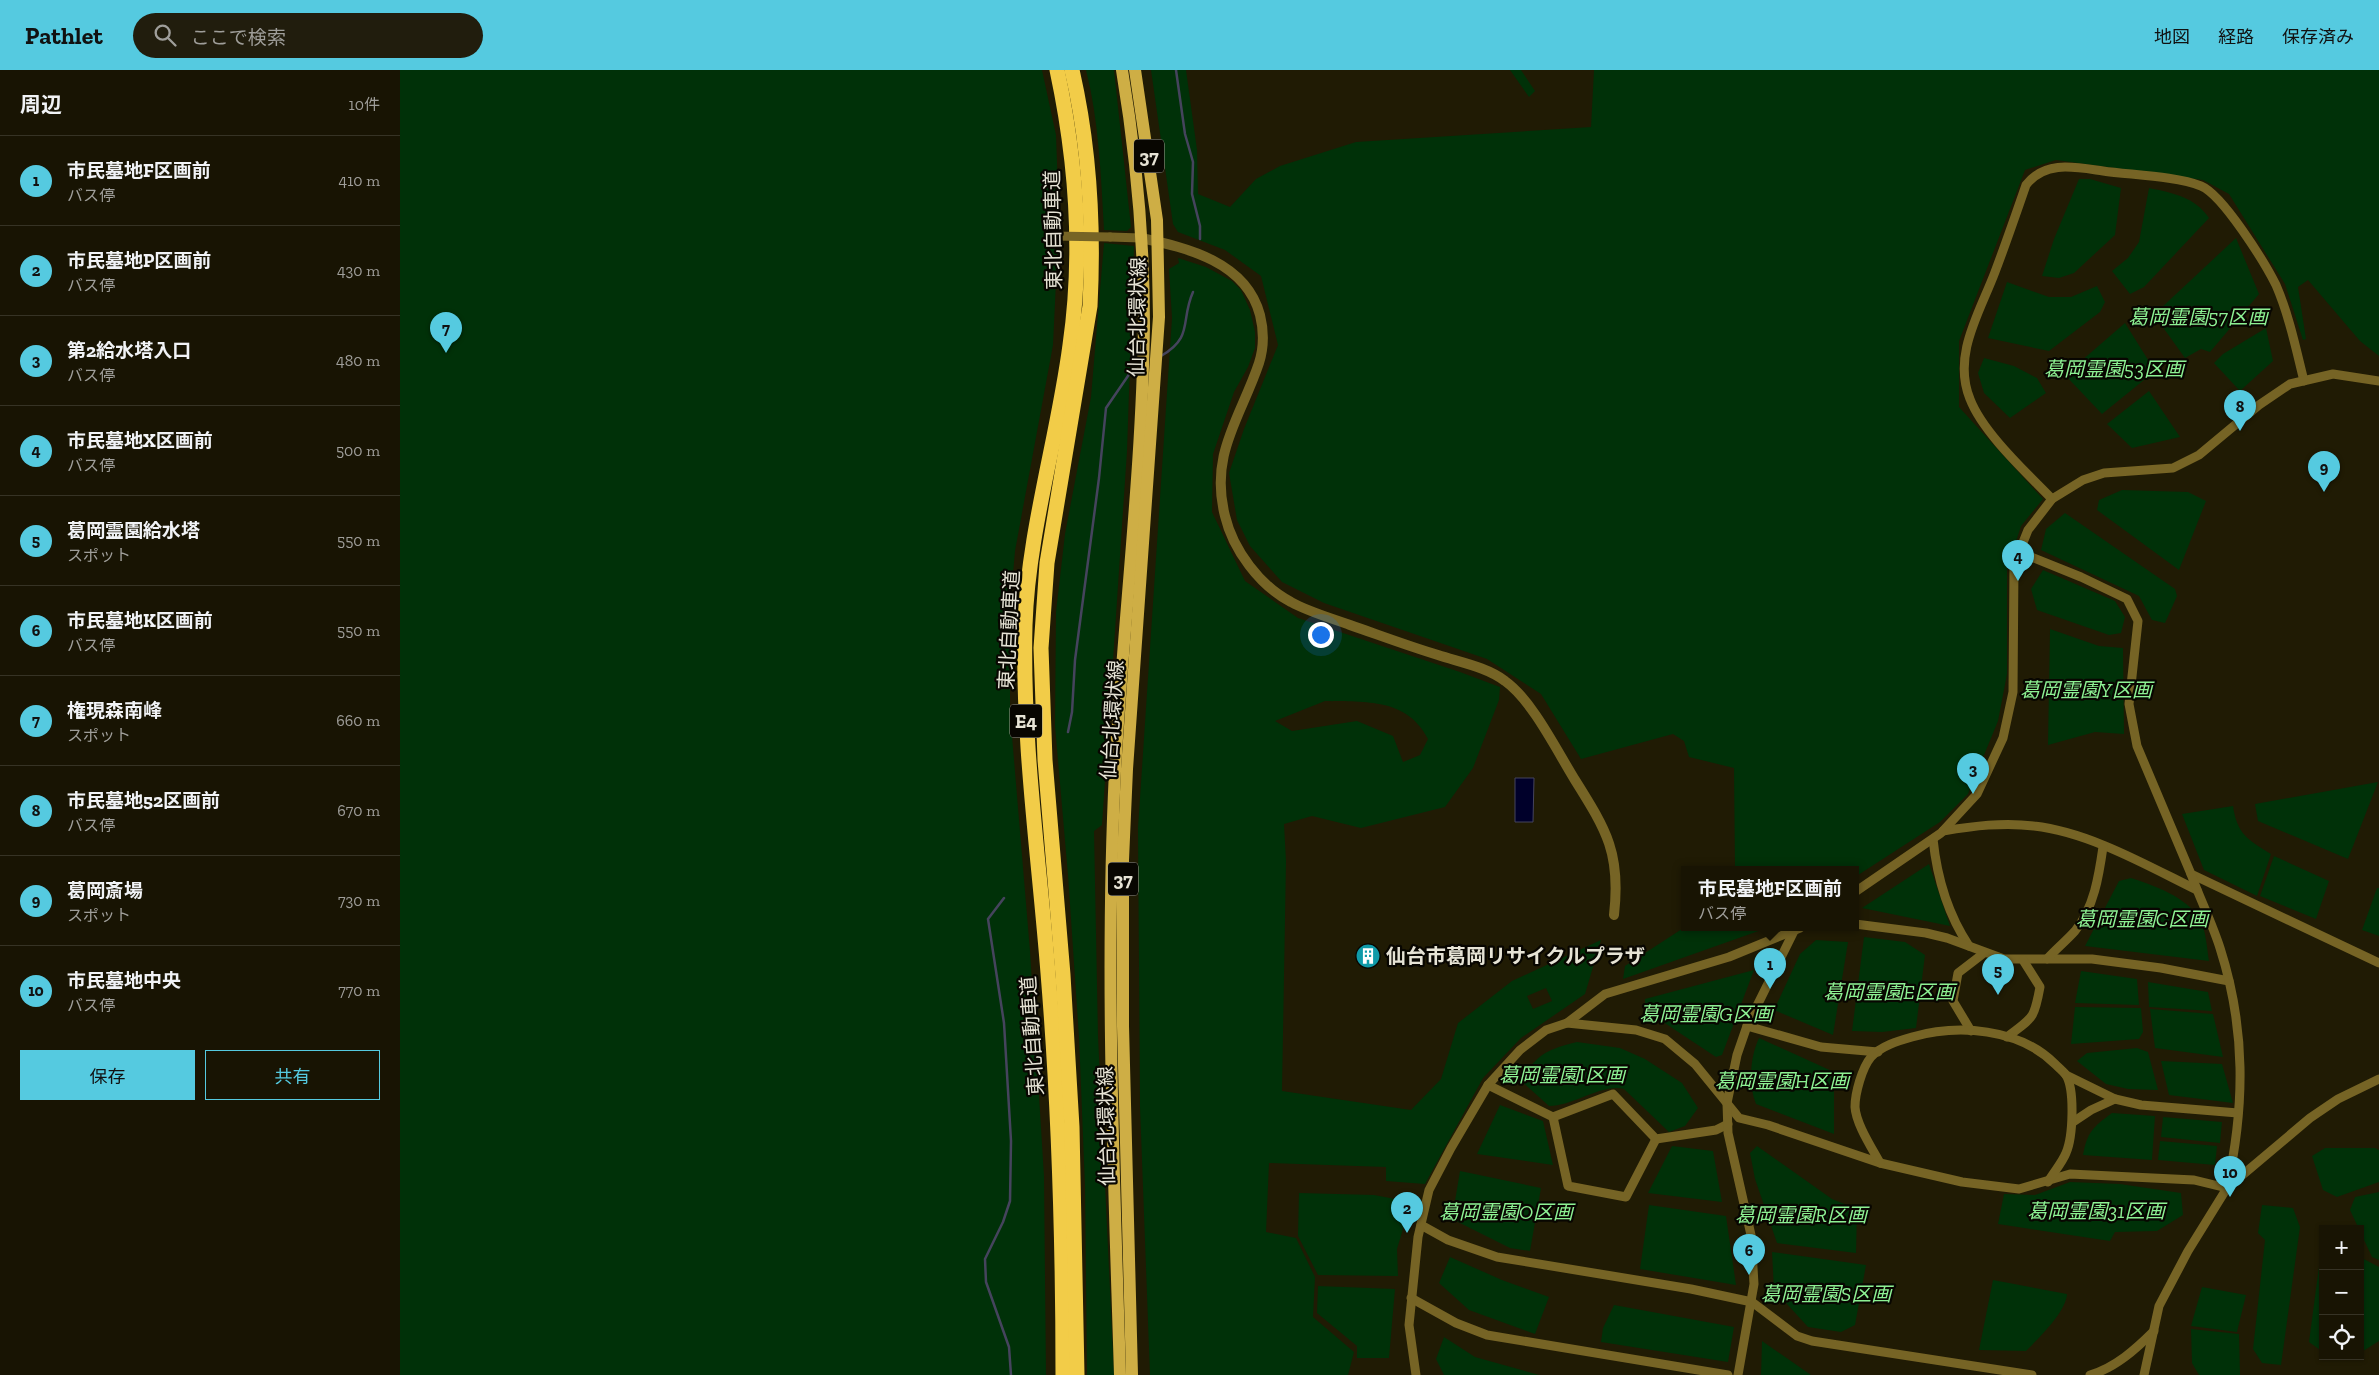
<!DOCTYPE html>
<html lang="ja">
<meta charset="utf-8">
<style>
:root{--surface:#181403;--page:#211d0d;--text:#f1f3f6;--muted:#9f9e9a;--line:#363325;--accent:#55cae0}
body{margin:0;font-family:"Zilla Slab","Noto Sans JP",serif;background:var(--page);color:var(--text)}
.controls{position:absolute;right:15px;bottom:15px;display:grid;overflow:hidden;border-radius:0px;box-shadow:0 1px 4px #0004}
.controls button{width:45px;height:45px;display:grid;place-items:center;padding:0;border:0;border-bottom:1px solid var(--line);background:var(--surface);color:var(--text);font:25px sans-serif}
.you{position:absolute;left:920px;top:564px;width:18px;height:18px;margin:-12px;border:4px solid #fff;border-radius:50%;background:#1a73e8;box-shadow:0 0 0 8px #1a73e833}
.badge{display:grid;place-items:center;width:32px;height:32px;border-radius:50%;background:var(--accent);color:#111;font-size:16px;font-weight:700}
.pin{position:absolute;translate:-50% -41px;filter:drop-shadow(0 1px 2px #0008)}
.pin::after{content:'';position:absolute;top:26px;width:18px;height:15px;background:inherit;clip-path:polygon(0 0,100% 0,50% 100%)}
.popup{position:absolute;left:1281px;top:796px;width:178px;height:65px;box-sizing:border-box;display:grid;place-content:center;border-radius:0px;background:var(--surface);filter:drop-shadow(0 1px 4px #0005);font-size:16px;white-space:nowrap;color:var(--muted)}
.popup b{font-size:19px;color:var(--text)}
.popup::after{content:'';position:absolute;left:50%;top:100%;margin-left:-10px;border:10px solid transparent;border-top-color:var(--surface)}
.list{margin:0;padding:0;list-style:none}
h2{display:flex;justify-content:space-between;align-items:center;height:65px;margin:0;padding:0 20px;font-size:21px}
h2 small{font-size:16px;font-weight:400;color:var(--muted)}
.list li{display:grid;grid-template-columns:32px 1fr auto;gap:15px;align-items:center;box-sizing:border-box;height:90px;padding:0 20px;border-top:1px solid var(--line)}
.list b{display:block;font-size:19px;white-space:nowrap}
.list p{margin:0;font-size:16px;white-space:nowrap;color:var(--muted)}
.list em{font-size:16px;font-style:normal;color:var(--muted)}
.actions{display:flex;gap:10px;padding:15px 20px}
.actions a{flex:1;padding:11px 0;border:1px solid var(--accent);border-radius:0px;text-align:center;font-size:18px;color:var(--accent)}
.actions .main{background:var(--accent);color:#111}
.icon{flex:none;width:28px;height:28px;fill:none;stroke:currentColor;stroke-width:2;stroke-linecap:round;stroke-linejoin:round}
.map{position:relative;flex:none;width:1979px;height:1305px;overflow:hidden}
header{display:flex;align-items:center;gap:30px;box-sizing:border-box;height:70px;padding:0 25px;background:var(--accent);color:#111}
header strong{font-size:24px}
nav{display:flex;gap:28px;margin-inline-start:auto;font-size:18px}
.search{width:350px;height:45px;background:var(--page);display:flex;align-items:center;gap:12px;box-sizing:border-box;padding:0 18px;border-radius:28px;color:var(--muted);font-size:19px}
main{display:flex}
aside{flex:1;background:var(--surface)}
.map>svg:first-child{display:block}
.green{fill:#003108;fill-rule:evenodd}
.water{fill:#00002a;stroke:#45445d}
.lines{fill:none;stroke-linecap:round;stroke-linejoin:round}
.stream{stroke:#45445d;stroke-width:2.5}
.minor{stroke:#766425;stroke-width:9}
.tertiary{stroke:#766425;stroke-width:10}
.primary{stroke:#ceae45;stroke-width:12}
.motorway{stroke:#f2cc48;stroke-width:15}
.minor-bridge{stroke:#766425;stroke-width:9}
.labels{text-anchor:middle;dominant-baseline:central;stroke-width:4.5;stroke-linejoin:round;paint-order:stroke}
.shield{fill:#080601;stroke:#a3a195;stroke-width:1}
.shield-label{font-size:19px;font-weight:bold;fill:#e6e3d5}
.street-label{font-size:20px;fill:#e6e3d5;stroke:#080601}
.park-label{font-size:20px;font-style:italic;fill:#8df193;stroke:#080601}
.poi-label{font-size:20px;font-weight:bold;fill:#e6e3d5;stroke:#080601;text-anchor:start}
</style>
<header>
<strong>Pathlet</strong>
<div class="search"><svg class="icon" aria-label="search" viewBox="0 0 24 24"><circle cx="10" cy="10" r="6"/><path d="M15 15l6 6"/></svg>ここで検索</div>
<nav><a>地図</a><a>経路</a><a>保存済み</a></nav>
</header>
<main>
<aside>
<h2>周辺<small>10件</small></h2>
<ul class="list">
<li><span class="badge">1</span><div><b>市民墓地F区画前</b><p>バス停</p></div><em>410 m</em></li>
<li><span class="badge">2</span><div><b>市民墓地P区画前</b><p>バス停</p></div><em>430 m</em></li>
<li><span class="badge">3</span><div><b>第2給水塔入口</b><p>バス停</p></div><em>480 m</em></li>
<li><span class="badge">4</span><div><b>市民墓地X区画前</b><p>バス停</p></div><em>500 m</em></li>
<li><span class="badge">5</span><div><b>葛岡霊園給水塔</b><p>スポット</p></div><em>550 m</em></li>
<li><span class="badge">6</span><div><b>市民墓地K区画前</b><p>バス停</p></div><em>550 m</em></li>
<li><span class="badge">7</span><div><b>権現森南峰</b><p>スポット</p></div><em>660 m</em></li>
<li><span class="badge">8</span><div><b>市民墓地52区画前</b><p>バス停</p></div><em>670 m</em></li>
<li><span class="badge">9</span><div><b>葛岡斎場</b><p>スポット</p></div><em>730 m</em></li>
<li><span class="badge">10</span><div><b>市民墓地中央</b><p>バス停</p></div><em>770 m</em></li>
</ul>
<div class="actions"><a class="main">保存</a><a>共有</a></div>
</aside>
<div class="map">
<svg width="1979" height="1305" viewBox="0 0 1979 1305">
<rect width="100%" height="100%" fill="#201b04"/>
<g class="green">
<path d="M0,0H642L656,65L659,148L653,275L615,481L610,539V642L630,881L644,1106L646,1305H0Z"/>
<path d="M686,0H714L731,157L727,161L704,160C701,107 699,51 686,0Z"/>
<path d="M751,0H786L797,80L798,124L830,137L856,109L880,96L956,72L1191,57L1194,0H1979V286L1960,271L1908,210L1898,217L1906,269L1903,270L1885,214L1829,124L1803,110L1656,90L1625,100L1559,271V337L1643,429L1621,456L1607,499V604L1598,651L1568,724L1540,752L1455,807V800H1335L1334,698L1289,687L1284,671L1273,664L1181,689L1141,624L1087,589L924,533L882,512L850,476L837,450L829,403L844,359L878,275L861,206L825,180L778,162L773,154Z"/>
<path d="M1110,0H1121L1135,21L1129,27Z"/>
<path d="M1679,109H1690L1721,118L1715,165L1674,203L1659,208L1642,206L1654,169Z"/>
<path d="M1749,118C1773,123 1795,127 1809,148L1744,217L1730,224L1712,201L1728,188L1739,172Z"/>
<path d="M1836,168L1859,224L1810,282L1801,279L1785,288L1757,249L1762,244L1760,239Z"/>
<path d="M704,173L734,176L727,381L702,755L694,761L698,966L714,1305H687L685,1116L679,967L668,805L655,656L656,542L665,464L691,327Z"/>
<path d="M778,188L806,197L832,211L841,220L850,240L855,262V278L848,297L834,322L813,384L812,442L845,511L898,548L1060,602L1100,617L1099,630L1073,698L1045,737L961,758L912,746L884,754L886,791L882,1021L1011,1040L1041,1009L1058,953L1112,911L1201,870L1185,924L1121,968L1083,1008L1025,1114L986,1111V1097L869,1093L866,1162L896,1168L915,1207L913,1247L954,1282L948,1305H750L740,1037L738,758L772,248L769,199L779,193ZM925,631C966,632 1007,628 1028,669L1020,685L1003,692L993,666L957,651L892,661L875,651ZM1146,918L1152,931L1133,939L1127,926Z"/>
<path d="M1607,212L1649,227H1671L1697,216L1705,232L1700,242L1649,281L1588,268Z"/>
<path d="M1725,253L1755,301L1702,344L1665,305Z"/>
<path d="M1866,258L1873,291L1840,321L1814,293L1823,284Z"/>
<path d="M1584,288L1614,296L1637,308L1646,323L1610,348L1584,323L1578,303Z"/>
<path d="M1749,321L1780,367L1732,378L1707,354Z"/>
<path d="M1722,420L1788,422L1806,431L1779,500L1697,440L1699,430Z"/>
<path d="M1665,443L1775,519L1777,526L1765,553L1752,550L1739,526L1641,480L1646,459Z"/>
<path d="M1643,500L1715,531L1725,547L1721,563L1709,565L1637,540L1631,519Z"/>
<path d="M1650,559L1699,576L1723,578L1724,664L1695,662L1648,675Z"/>
<path d="M1978,712L1948,789L1858,751L1855,734Z"/>
<path d="M1833,736C1837,764 1848,770 1871,784L1857,826L1804,800L1782,744Z"/>
<path d="M1874,786L1929,811L1916,849L1860,826Z"/>
<path d="M1529,794L1550,856L1462,838Z"/>
<path d="M1731,808C1755,816 1785,826 1800,849C1806,860 1807,879 1809,891L1685,876L1719,811Z"/>
<path d="M1977,818H1979V866L1962,860Z"/>
<path d="M1285,857V858H1367L1223,909L1225,896Z"/>
<path d="M1464,867L1505,872L1525,885L1516,958L1482,962L1452,961Z"/>
<path d="M1416,870L1448,872L1433,965L1374,940L1400,884Z"/>
<path d="M1354,900L1322,985L1316,987L1245,940V929Z"/>
<path d="M1681,901L1737,909L1739,935L1675,933Z"/>
<path d="M1748,912L1808,922L1812,941L1749,937Z"/>
<path d="M1675,937L1741,938L1743,962L1739,969L1671,974Z"/>
<path d="M1750,939L1813,944L1823,987L1755,978Z"/>
<path d="M1359,968L1434,1002V1064L1356,1034C1348,1015 1350,987 1359,968Z"/>
<path d="M1177,972L1220,978L1245,989L1282,1013L1298,1038L1285,1056L1269,1062L1224,1019C1202,1013 1174,1036 1149,1036L1120,1010C1139,983 1146,980 1177,972Z"/>
<path d="M1737,978L1748,982L1758,1020L1728,1019L1706,1014L1677,991L1687,983Z"/>
<path d="M1761,991L1822,994L1833,1033L1769,1025Z"/>
<path d="M1100,1035L1143,1051L1153,1095L1077,1084Z"/>
<path d="M1712,1043L1755,1046L1752,1090L1683,1085C1687,1062 1693,1057 1712,1043Z"/>
<path d="M1763,1047L1822,1052L1820,1073L1761,1067Z"/>
<path d="M1760,1071L1817,1076L1815,1095L1758,1090Z"/>
<path d="M1272,1076L1313,1081L1322,1132L1248,1123Z"/>
<path d="M1357,1076L1432,1129L1457,1139L1456,1183L1377,1173L1355,1109L1350,1083Z"/>
<path d="M1925,1078H1975L1979,1080V1112L1937,1127L1923,1120L1912,1086Z"/>
<path d="M1060,1101L1141,1118L1130,1181L1110,1178L1052,1149Z"/>
<path d="M1670,1112L1720,1114L1781,1123L1783,1145L1757,1161L1715,1162L1710,1171L1598,1154L1604,1124L1635,1125Z"/>
<path d="M1979,1122V1190L1972,1187L1950,1140L1955,1127Z"/>
<path d="M899,1123L974,1125L1011,1132L997,1179L998,1206L918,1205L898,1166Z"/>
<path d="M1249,1135L1326,1146L1336,1215L1240,1199Z"/>
<path d="M1862,1135L1893,1138L1900,1157L1881,1295L1862,1293L1853,1279L1865,1170L1858,1163Z"/>
<path d="M1922,1174L1923,1175V1282L1909,1272Z"/>
<path d="M1372,1182L1466,1195L1455,1255L1441,1262L1408,1257L1374,1220Z"/>
<path d="M1050,1187L1102,1210L1149,1227L1135,1264L1069,1240L1039,1213Z"/>
<path d="M1960,1187L1979,1197V1271L1960,1283Z"/>
<path d="M1593,1210L1667,1224C1666,1242 1639,1268 1626,1281L1579,1280Z"/>
<path d="M918,1216L995,1219L989,1288H957V1276L917,1243Z"/>
<path d="M1802,1217L1846,1225L1837,1262L1791,1256Z"/>
<path d="M1214,1235L1334,1257L1328,1292L1201,1272L1203,1258Z"/>
<path d="M1791,1259L1839,1264L1840,1305H1799L1792,1293Z"/>
<path d="M1044,1267L1075,1287L1139,1305H1044L1036,1289Z"/>
<path d="M1362,1271L1411,1305H1361Z"/>
</g>
<path class="water" d="M1115,708H1134L1133,752H1115Z"/>
<g class="lines">
<g class="stream">
<path d="M776,0L785,64L793,92L792,124L800,156V169"/>
<path d="M761,286C794,267 780,251 793,222"/>
<path d="M668,662L672,642L675,590L699,408L706,338L730,303L738,298"/>
<path d="M604,828L588,849L604,953L611,1071L610,1131L603,1152L585,1189L586,1212L609,1277L611,1305"/>
</g>
<g class="minor">
<path d="M710,167L741,168"/>
<path d="M1652,429C1627,403 1583,363 1570,329C1552,285 1580,242 1595,202C1606,173 1616,144 1626,115C1645,90 1675,97 1703,101C1731,105 1776,106 1801,116C1823,125 1865,193 1876,215C1889,245 1896,279 1904,311"/>
<path d="M1619,482L1681,507L1727,529L1738,551L1729,634L1737,676L1791,804L1979,893"/>
<path d="M1543,761C1573,756 1604,752 1634,756C1689,762 1748,796 1797,820"/>
<path d="M1533,769C1537,808 1547,843 1569,876"/>
<path d="M1455,822L1541,763L1577,724L1603,668L1613,622L1614,495L1628,460L1652,429L1683,410L1704,403L1773,398L1799,385L1859,335L1890,314L1933,304L1979,311"/>
<path d="M1455,854L1526,863L1547,868L1604,889H1692L1761,898L1829,911"/>
<path d="M1647,889C1656,879 1666,871 1675,861C1694,838 1699,805 1703,777"/>
<path d="M1167,953L1236,960L1265,969L1295,994L1339,1048L1368,1055L1480,1093L1562,1112L1619,1119L1670,1104L1794,1110L1827,1118C1845,1036 1846,959 1820,878C1812,853 1800,829 1791,804"/>
<path d="M1347,956L1421,977L1478,982"/>
<path d="M1571,961L1553,931L1558,903L1584,883"/>
<path d="M1607,967C1633,947 1634,950 1640,917L1623,890"/>
<path d="M1666,1005L1715,1029L1741,1035L1838,1043"/>
<path d="M1088,1015L1153,1047L1213,1024L1256,1069L1316,1060L1328,1054"/>
<path d="M1153,1047L1168,1116L1226,1127L1256,1069"/>
<path d="M1673,1052L1691,1040L1715,1029"/>
<path d="M1480,1093C1472,1078 1456,1054 1455,1037C1455,1023 1462,998 1471,987C1481,976 1498,971 1512,967C1558,954 1619,958 1655,994C1658,997 1663,1001 1666,1005C1675,1020 1673,1067 1666,1083C1662,1093 1653,1103 1648,1112"/>
<path d="M1021,1155L1048,1170L1097,1187L1291,1219L1352,1232L1397,1266L1412,1271L1632,1305"/>
<path d="M1011,1228L1056,1253L1087,1265L1328,1305"/>
<path d="M1016,1305L1009,1255L1018,1167L1029,1120L1051,1078L1088,1015L1120,980L1146,960L1167,953L1205,924L1329,887L1400,858"/>
<path d="M1338,1305L1354,1214L1351,1165L1328,1063L1327,1033L1337,985L1347,956L1394,861"/>
<path d="M1690,1305C1715,1298 1736,1279 1754,1261"/>
<path d="M1744,1305L1759,1236L1788,1181L1827,1118L1910,1048L1938,1029L1979,1009"/>
</g>
<path class="tertiary" d="M741,168C788,178 846,192 860,245C864,261 864,277 859,293C841,347 809,384 825,446C833,480 860,516 891,532C909,542 931,548 950,555C979,565 1008,576 1038,585C1059,592 1087,597 1105,611C1132,630 1157,681 1175,710C1207,761 1221,784 1214,845"/>
<g class="primary">
<path d="M720,1305C714,1104 705,902 715,701C723,552 742,404 744,255C744,170 736,84 722,0"/>
<path d="M732,1305L723,956V790L727,699L759,247L757,150L735,0"/>
</g>
<g class="motorway">
<path d="M657,0C676,89 683,185 670,275C658,367 628,462 625,555C622,672 639,787 648,903C659,1037 663,1171 663,1305"/>
<path d="M672,0C690,78 694,157 690,236L647,493L641,578L645,690L663,905L672,1057L677,1305"/>
</g>
<path class="minor-bridge" d="M653,166L710,167"/>
</g>
<defs>
<symbol id="building-disc" viewBox="-11 -11 22 22"><circle r="9.5" fill="#0f9aa8" stroke="#080601"/><path d="M-4-6H4V6H1V3H-1V6H-4ZM-2.5-4.3h1.7v1.8h-1.7ZM.8-4.3h1.7v1.8H.8ZM-2.5-1h1.7V.8h-1.7ZM.8-1h1.7V.8H.8Z" fill="#fff"/></symbol>
</defs>
<g fill-rule="evenodd">
<use href="#building-disc" x="954" y="872" width="28" height="28"/>
</g>
<g class="labels">
<g class="shield">
<rect x="734" y="69.5" width="30" height="33" rx="4"/>
<rect x="610" y="634.5" width="32" height="33" rx="4"/>
<rect x="708" y="792.5" width="30" height="33" rx="4"/>
</g>
<g class="shield-label">
<text x="749" y="86">37</text>
<text x="626" y="651">E4</text>
<text x="723" y="809">37</text>
</g>
<g class="street-label">
<text transform="translate(653 160) rotate(-91)">東北自動車道</text>
<text transform="translate(737 247) rotate(-89)">仙台北環状線</text>
<text transform="translate(609 560) rotate(-87)">東北自動車道</text>
<text transform="translate(712 650) rotate(-86)">仙台北環状線</text>
<text transform="translate(632 966) rotate(-94)">東北自動車道</text>
<text transform="translate(706 1056) rotate(-91)">仙台北環状線</text>
</g>
<g class="park-label">
<text x="1798" y="247">葛岡霊園57区画</text>
<text x="1714" y="299">葛岡霊園53区画</text>
<text x="1686" y="620">葛岡霊園Y区画</text>
<text x="1742" y="849">葛岡霊園C区画</text>
<text x="1489" y="922">葛岡霊園E区画</text>
<text x="1306" y="944">葛岡霊園G区画</text>
<text x="1162" y="1005">葛岡霊園I区画</text>
<text x="1382" y="1011">葛岡霊園H区画</text>
<text x="1696" y="1141">葛岡霊園31区画</text>
<text x="1106" y="1142">葛岡霊園O区画</text>
<text x="1401" y="1145">葛岡霊園R区画</text>
<text x="1426" y="1224">葛岡霊園S区画</text>
</g>
<g class="poi-label">
<text x="986" y="886">仙台市葛岡リサイクルプラザ</text>
</g>
</g>
</svg>
<div class="controls">
<button>+</button>
<button>−</button>
<button><svg class="icon" aria-label="locate" viewBox="0 0 24 24"><circle cx="12" cy="12" r="6"/><path d="M12 2v4M12 18v4M2 12h4M18 12h4"/></svg></button>
</div>
<div class="you"></div>
<div class="pin badge" style="left:1370px;top:919px">1</div>
<div class="popup"><b>市民墓地F区画前</b>バス停</div>
<div class="pin badge" style="left:1007px;top:1163px">2</div>
<div class="pin badge" style="left:1573px;top:724px">3</div>
<div class="pin badge" style="left:1618px;top:511px">4</div>
<div class="pin badge" style="left:1598px;top:925px">5</div>
<div class="pin badge" style="left:1349px;top:1205px">6</div>
<div class="pin badge" style="left:46px;top:283px">7</div>
<div class="pin badge" style="left:1840px;top:361px">8</div>
<div class="pin badge" style="left:1924px;top:422px">9</div>
<div class="pin badge" style="left:1830px;top:1127px">10</div>
</div>
</main>
